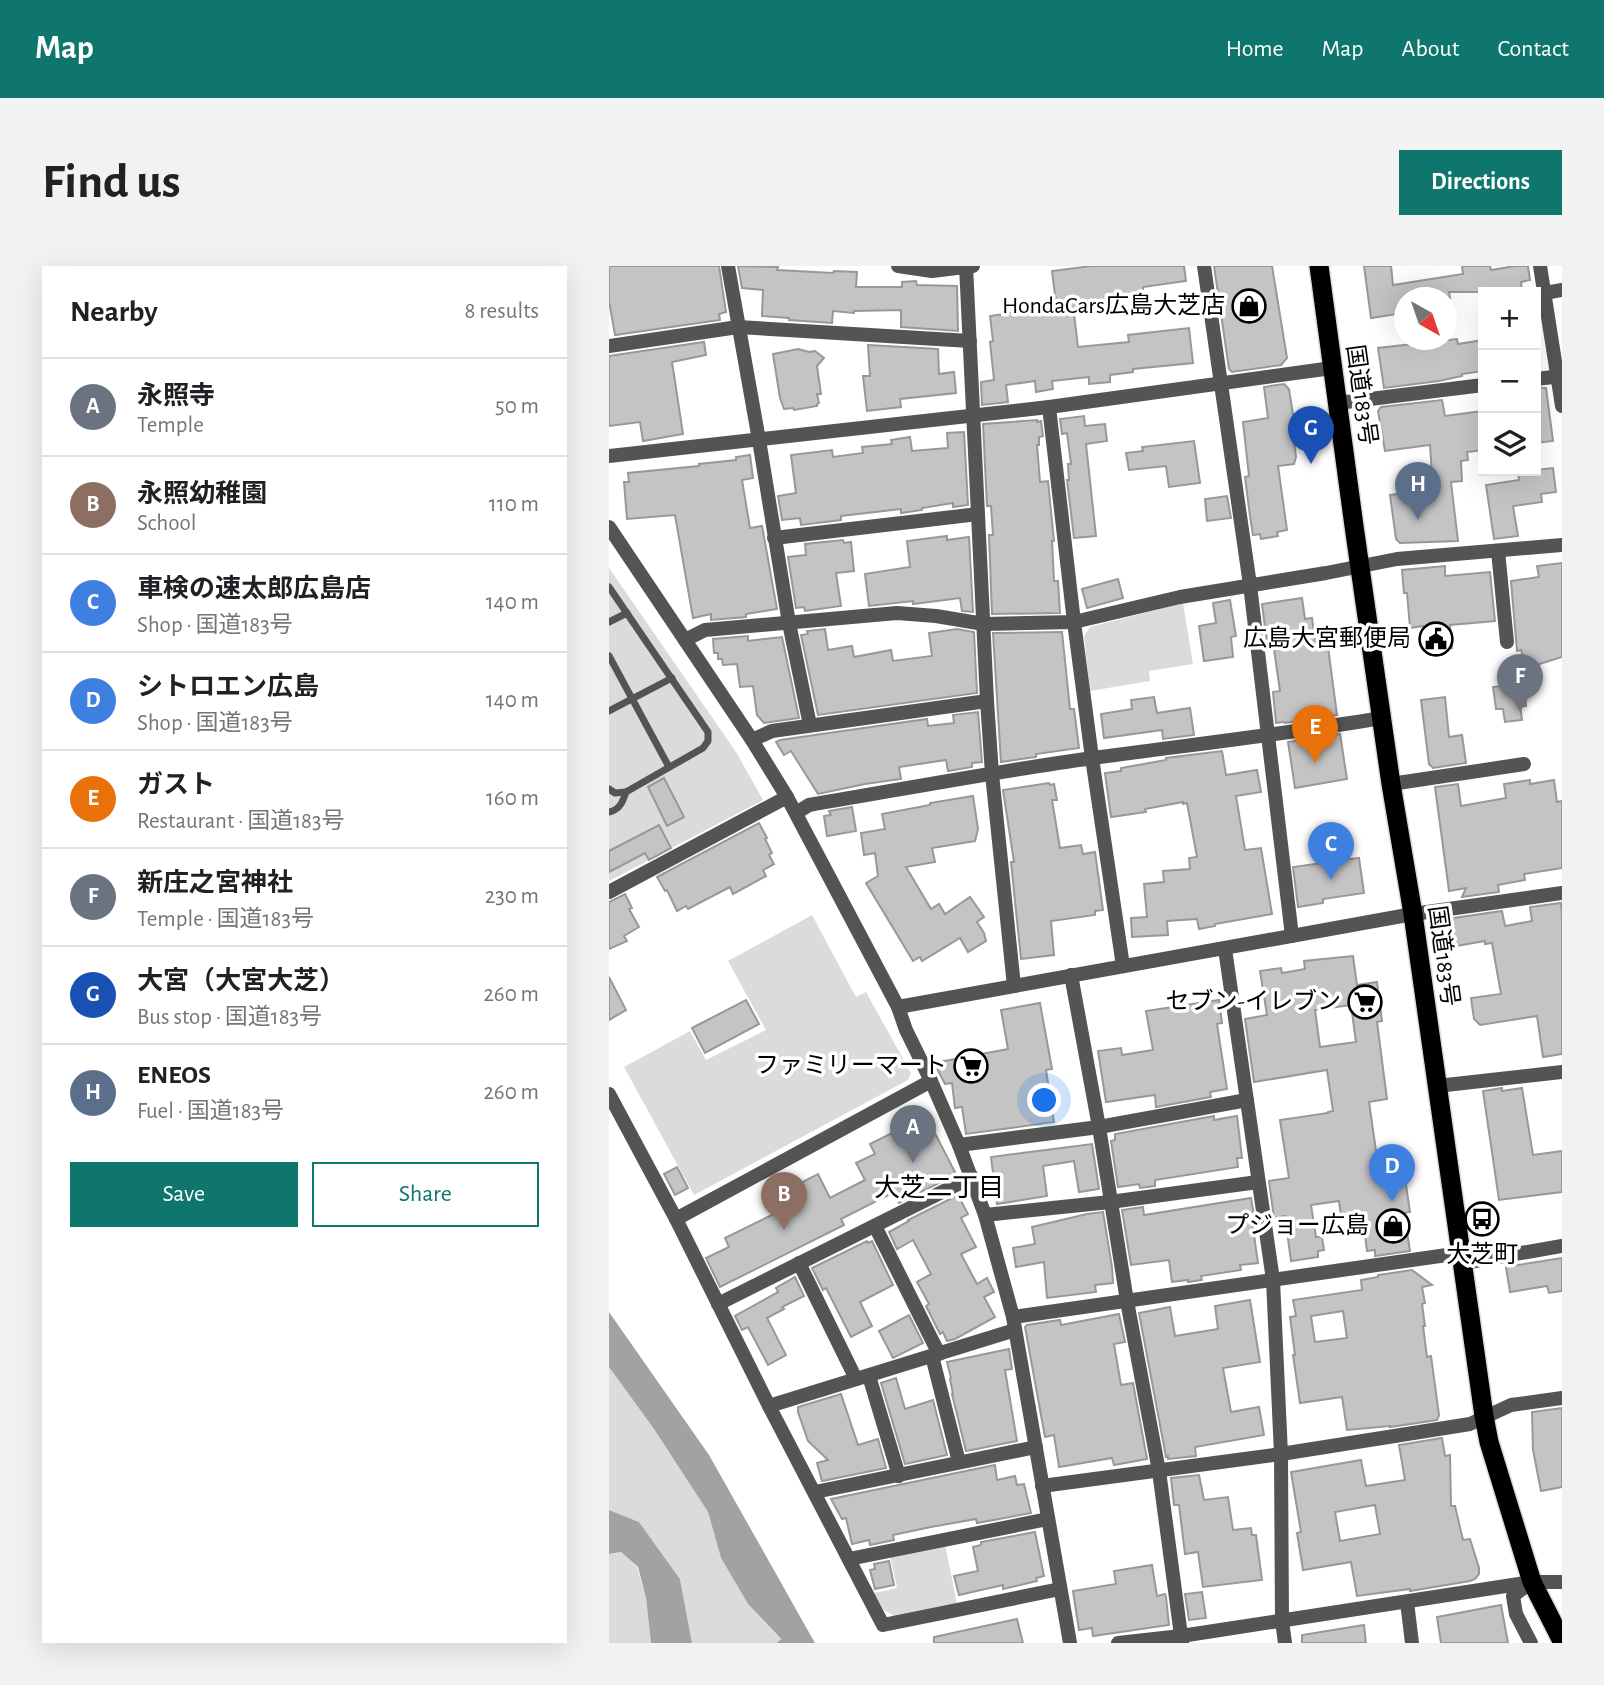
<!DOCTYPE html>
<meta charset="utf-8">
<style>
:root{--surface:#fff;--page:#f2f2f2;--text:#202124;--muted:#757577;--line:#e0e0e0;--accent:#0f766e}
body{margin:0;font-family:"Alegreya Sans","Noto Sans JP",sans-serif;background:var(--page);color:var(--text)}
.controls{position:absolute;right:21px;top:21px;display:grid;overflow:hidden;border-radius:0px;box-shadow:0 7px 28px #0002}
.controls button{width:63px;height:63px;display:grid;place-items:center;padding:0;border:0;border-bottom:2px solid var(--line);background:var(--surface);color:var(--text);font:35px sans-serif}
.compass{position:absolute;left:785px;top:21px;width:63px;height:63px;border-radius:50%;background:var(--surface);box-shadow:0 7px 28px #0002;rotate:140deg}
.you{position:absolute;left:436px;top:835px;width:24px;height:24px;margin:-18px;border:5px solid #fff;border-radius:50%;background:#1a73e8;box-shadow:0 0 0 10px #1a73e833}
.badge{display:grid;place-items:center;width:46px;height:46px;border-radius:50%;background:var(--accent);color:#fff;font-size:23px;font-weight:700}
.pin{position:absolute;translate:-50% -58px;filter:drop-shadow(0 2px 4px #0008)}
.pin::after{content:'';position:absolute;top:37px;width:24px;height:21px;background:inherit;clip-path:polygon(0 0,100% 0,50% 100%)}
.list{margin:0;padding:0;list-style:none}
h2{display:flex;justify-content:space-between;align-items:center;height:91px;margin:0;padding:0 28px;font-size:30px}
h2 small{font-size:23px;font-weight:400;color:var(--muted)}
.list li{display:grid;grid-template-columns:46px 1fr auto;gap:21px;align-items:center;box-sizing:border-box;height:98px;padding:0 28px;border-top:2px solid var(--line)}
.list b{display:block;font-size:26px;white-space:nowrap}
.list p{margin:0;font-size:23px;white-space:nowrap;color:var(--muted)}
.list em{font-size:23px;font-style:normal;color:var(--muted)}
.actions{display:flex;gap:14px;padding:21px 28px}
.actions a{flex:1;padding:16px 0;border:2px solid var(--accent);border-radius:0px;text-align:center;font-size:24px;color:var(--accent)}
.actions .main{background:var(--accent);color:#fff}
.icon{flex:none;width:38px;height:38px;fill:none;stroke:currentColor;stroke-width:2;stroke-linecap:round;stroke-linejoin:round}
.map{position:relative;flex:none;width:953px;height:1377px;overflow:hidden;border-radius:0px}
header{display:flex;align-items:center;gap:42px;box-sizing:border-box;height:98px;padding:0 35px;background:var(--accent);color:#fff}
header strong{font-size:33px}
nav{display:flex;gap:38px;margin-inline-start:auto;font-size:24px}
.intro{display:flex;align-items:center;justify-content:space-between;box-sizing:border-box;height:168px;padding:0 42px}
h1{margin:0;font-size:49px}
.button{padding:18px 32px;border-radius:0px;background:var(--accent);color:#fff;font-size:24px;font-weight:700}
main{display:flex;gap:42px;padding:0 42px}
aside{flex:1;background:var(--surface);border-radius:0px;box-shadow:0 7px 28px #0002}
.map>svg:first-child{display:block}
.green{fill:#dbdbdb}
.water{fill:#a2a2a2}
.building{fill:#c4c4c4;stroke:#989898;stroke-width:2;fill-rule:evenodd}
.lines{fill:none;stroke-linecap:round;stroke-linejoin:round}
.trunk-casing{stroke:#dbdbdb;stroke-width:22}
.service{stroke:#545454;stroke-width:7}
.minor{stroke:#545454;stroke-width:14}
.tertiary{stroke:#545454;stroke-width:14}
.trunk{stroke:#000;stroke-width:19}
.labels{text-anchor:middle;dominant-baseline:central;stroke-width:7;stroke-linejoin:round;paint-order:stroke}
.poi-label{font-size:24px;fill:#000;stroke:#fff;text-anchor:end}
.street-label{font-size:24px;fill:#000;stroke:#fff}
.neighbourhood-label{font-size:26px;fill:#000;stroke:#fff}
</style>
<header>
<strong>Map</strong>
<nav><a>Home</a><a>Map</a><a>About</a><a>Contact</a></nav>
</header>
<div class="intro"><h1>Find us</h1><a class="button">Directions</a></div>
<main>
<aside>
<h2>Nearby<small>8 results</small></h2>
<ul class="list">
<li><span class="badge" style="background:#6b7280">A</span><div><b>永照寺</b><p>Temple</p></div><em>50 m</em></li>
<li><span class="badge" style="background:#8d6e63">B</span><div><b>永照幼稚園</b><p>School</p></div><em>110 m</em></li>
<li><span class="badge" style="background:#3f7fe0">C</span><div><b>車検の速太郎広島店</b><p>Shop · 国道183号</p></div><em>140 m</em></li>
<li><span class="badge" style="background:#3f7fe0">D</span><div><b>シトロエン広島</b><p>Shop · 国道183号</p></div><em>140 m</em></li>
<li><span class="badge" style="background:#e8710a">E</span><div><b>ガスト</b><p>Restaurant · 国道183号</p></div><em>160 m</em></li>
<li><span class="badge" style="background:#6b7280">F</span><div><b>新庄之宮神社</b><p>Temple · 国道183号</p></div><em>230 m</em></li>
<li><span class="badge" style="background:#1a4fb4">G</span><div><b>大宮（大宮大芝）</b><p>Bus stop · 国道183号</p></div><em>260 m</em></li>
<li><span class="badge" style="background:#5c6f8a">H</span><div><b>ENEOS</b><p>Fuel · 国道183号</p></div><em>260 m</em></li>
</ul>
<div class="actions"><a class="main">Save</a><a>Share</a></div>
</aside>
<div class="map">
<svg width="953" height="1377" viewBox="0 0 953 1377">
<rect width="100%" height="100%" fill="#fff"/>
<g class="green">
<path d="M0,302L127,486L154,534L0,615Z"/>
<path d="M574,337L584,398L540,405L541,415L481,425L475,370L481,361Z"/>
<path d="M203,649L247,731L257,726L302,807L299,814L85,929L15,801L81,765L97,794L157,764L119,695Z"/>
<path d="M0,1101L45,1163L99,1246L112,1292L139,1338L172,1374L168,1377H83L71,1313L30,1256L0,1244Z"/>
<path d="M336,1278L348,1338L287,1351L275,1344L265,1327L288,1322L281,1289Z"/>
<path d="M12,1286L28,1301L37,1332L42,1377H0V1288Z"/>
</g>
<g class="water">
<path d="M0,1046L100,1189L206,1377H168L172,1373L139,1338L112,1292L99,1246L45,1163L0,1101Z"/>
<path d="M0,1244L30,1256L71,1313L83,1377H42L37,1332L29,1301L12,1286L0,1288Z"/>
</g>
<g class="building">
<path d="M0,0H110L117,46L110,48L111,54L6,69L0,35Z"/>
<path d="M129,0L169,1L168,4L224,7L225,5L248,6L247,21H293V16L307,15L308,19L348,20L349,65L292,61V44L245,45V47L224,45L223,57L180,54V52L153,50L154,24L133,22Z"/>
<path d="M482,0H575L577,15L534,21V28L507,31L508,34L483,37L484,44L465,47L469,81L520,76L519,69L580,62L584,97L524,103V106L501,109V116L480,118V111L443,115L444,123L427,126L426,115L397,119L399,136L373,139L372,116L385,114L381,76L384,75L381,50L420,44V40L447,37L443,5Z"/>
<path d="M605,0H663L678,92L672,99L623,106L620,103Z"/>
<path d="M755,0H782L784,19L854,8L853,0H881L882,4L906,0H919L921,14L912,16L913,26H840L841,32H795V47L762,52Z"/>
<path d="M848,73L849,78L874,74V105L853,108V110L830,115L775,122L769,82Z"/>
<path d="M95,76L97,89L63,96L74,168L34,175L31,156L0,160V90Z"/>
<path d="M259,79L329,83L330,108L345,106L347,127L291,133L292,141L258,145L254,110H261Z"/>
<path d="M189,83L200,86L206,85L215,92L208,100L212,128H208L210,137L208,138V140L185,144L184,142L175,143L171,132L164,88Z"/>
<path d="M675,118L680,123L688,174L685,175L687,191L685,198L669,200L678,264L668,266L669,270L652,273L651,268L644,269L641,250L636,211L640,210L634,156L659,152L655,121Z"/>
<path d="M927,122H937L944,175L927,177Z"/>
<path d="M833,134L836,150L874,145V184L858,186L859,194L852,195L853,215L842,216L849,275L791,277L787,273L781,229L824,224L821,179L776,185L769,145L772,141Z"/>
<path d="M475,150L476,160L496,158L498,175L477,178L487,270L465,272L458,214H460L459,198H462L458,167L453,168L451,153Z"/>
<path d="M428,154V156L432,155L434,170L430,171V179H428L431,216L439,215L445,275H443L445,315H449L451,347L383,348L380,269H384L382,240H378L374,158Z"/>
<path d="M355,166L359,239L344,241V237L313,242V244L292,247V243L232,250V254L192,259L191,252L173,254L169,230L187,227L182,189L223,184L224,191L254,187L253,181L283,178L282,174L301,171L303,185L339,182L338,167Z"/>
<path d="M585,175L591,217L560,221L557,200L520,204L517,187L534,185L533,181Z"/>
<path d="M141,189L144,212L133,214L141,262L153,260L168,343L137,348V351L102,354V348L84,352L66,249L18,253L15,216H20L19,207L90,200V198L127,194V191Z"/>
<path d="M944,202L947,226L932,228L933,236L904,240L909,270L885,273L877,219L910,214L909,206Z"/>
<path d="M618,230L622,252L598,255L596,233Z"/>
<path d="M338,270V274L360,271L364,346L353,345L351,332L304,338V335L260,340L256,308L301,301L298,275Z"/>
<path d="M234,274L235,277L242,276L245,305L227,307L232,340L196,345L195,341L187,342L179,291L197,289L196,278Z"/>
<path d="M953,297V391L918,402L912,384L908,385L902,315L930,311L928,300Z"/>
<path d="M836,300V310L881,306L886,355L841,359L843,382L817,385L814,360L801,362L798,327H795L793,304Z"/>
<path d="M509,313L514,332L478,342L473,323Z"/>
<path d="M693,332L696,353L703,352L707,383L719,381L728,449L676,457L675,456L667,457L664,426L671,425L665,383L659,384L653,338Z"/>
<path d="M621,334L627,370L622,371L624,391L595,395L590,360L607,357L604,337Z"/>
<path d="M216,363L219,384L243,380L245,391L282,384L284,395L323,390L320,367L348,363L365,366L368,427L209,449L192,369L199,368L198,365Z"/>
<path d="M453,366L461,443H465L470,482L427,488V491L392,496L384,367Z"/>
<path d="M139,370V375L173,371L190,452L155,457L148,449L144,420L131,421L128,398L114,399L113,393H109V387H105L104,373Z"/>
<path d="M915,417L917,440H911L913,454L896,456L894,443H887L884,421Z"/>
<path d="M545,431L548,447L581,442L585,469L554,473L553,464L495,472L492,448L523,443L522,434Z"/>
<path d="M836,431L840,471L853,469L857,497L824,502L820,498L812,434Z"/>
<path d="M369,446L373,496L363,497V501L339,505L337,494L290,501L292,513L256,518L209,528L182,485L175,489L167,476L171,474L318,453L319,460L345,457L344,449Z"/>
<path d="M731,468L738,513L686,522L679,476Z"/>
<path d="M613,485L617,509L648,504L652,526L627,530L636,584L652,582L663,648L606,658V660L590,663L588,653L558,655L559,669L523,671L522,652L538,651L535,618L555,616L554,605L581,603L580,592L588,591L578,537L574,538V536L536,543L537,546L502,551L496,507L512,505V502L557,494V492Z"/>
<path d="M55,512L75,551L58,560L39,521Z"/>
<path d="M921,514V518L945,514L948,536L953,535V602L915,608L916,614L889,619L890,626L853,631L857,622L840,625L826,521L849,518L852,540L897,532L895,518Z"/>
<path d="M440,517L441,519L445,518L448,534H443L451,582L472,579L474,588L486,586L494,644L486,645V649L442,655L445,689L412,693L402,596H405L394,524Z"/>
<path d="M364,530L369,563L366,575L323,582L326,596L297,601L322,643L330,638L336,648L361,631L375,651L368,656L375,667L377,675L359,686L351,672L313,695L311,691L304,695L257,617L269,610L266,587L255,589L252,567L276,563L273,548L321,539V537Z"/>
<path d="M243,541L247,565L218,570L215,550L222,549L220,545Z"/>
<path d="M150,557L158,572L156,573L163,587L160,589L165,598L154,604L157,610L124,628L121,621L79,643L77,640L68,645L58,624L56,625L48,611Z"/>
<path d="M50,559L62,582L40,594L36,587L0,606V585Z"/>
<path d="M750,592L755,627L714,633V637L689,641L684,601Z"/>
<path d="M16,628L23,642L20,643L30,661L15,670L18,675L0,683V636Z"/>
<path d="M952,637L953,651V788L934,791L928,750L871,759L865,753L862,732L892,728L883,677L876,678V675L847,680L843,657L845,652L893,645L896,660L923,655L921,641Z"/>
<path d="M744,690L748,719L768,716L773,755L768,756L778,833L760,836L768,892L788,889L792,912H796L801,946L795,947L801,985L766,990V984L758,985L753,946L732,949L730,935L702,939L707,971H713L715,984L709,985V991L682,995L676,950L665,952L660,915L680,912L671,854L719,847V846L724,845L718,804L645,816L636,753L658,749L651,705L672,702L673,707L696,703L695,695ZM742,739L747,776L711,781L706,744Z"/>
<path d="M0,711L17,744L0,754Z"/>
<path d="M137,734L150,758L96,787L83,762Z"/>
<path d="M610,734L613,757L608,758L618,823L601,826L602,831L547,841L546,829L497,836L489,785L512,782L513,789L544,784L537,745Z"/>
<path d="M431,737L443,803L437,804L445,856L357,868L353,841L346,842L343,817L336,818L325,797L399,783L392,744Z"/>
<path d="M893,822V825L913,822L924,889L953,885V926L890,934L874,825Z"/>
<path d="M317,850L346,906L339,910L340,912L290,937L285,926L232,953L235,959L111,1021L97,992L120,981L116,972L191,935L184,921L209,908L221,932L256,914L247,897L266,888L261,878Z"/>
<path d="M605,850V854L628,850L633,892H628L629,901L546,914V920L531,922L530,918L509,921L502,875L506,874V868Z"/>
<path d="M483,878L490,923L470,926L465,895L434,900L438,930L388,938L382,891Z"/>
<path d="M68,901L79,922L66,929L55,908Z"/>
<path d="M349,929L359,948L352,952L367,981L352,988L368,1018L378,1012L385,1026L375,1031L386,1051L346,1073L338,1075L334,1066L331,1068L317,1040L320,1038L308,1016L322,1008L304,974L288,983L280,966L300,955L299,954Z"/>
<path d="M642,932L646,955H643L649,997L631,999L632,1004L592,1010L593,1014L579,1016V1014L563,1016L560,994L522,999L513,944L534,941L535,949Z"/>
<path d="M494,946L503,1001L504,1017L486,1019L487,1026L438,1032L435,996L407,1001L404,982L426,978L423,961L478,948Z"/>
<path d="M258,975L259,977L263,975L284,1019L251,1036L263,1060L242,1071L217,1022L214,1024L203,1002Z"/>
<path d="M953,992V1025L940,1027L938,1020L901,1026L897,1001Z"/>
<path d="M803,1004L823,1019L813,1021L816,1037L813,1038L816,1060H814L818,1091L822,1090L830,1149L828,1154L781,1161V1160L738,1164L733,1131L691,1137L684,1089H686L681,1051L687,1050L684,1034L753,1024L752,1014L769,1011V1009ZM734,1045L738,1072L706,1076L702,1050Z"/>
<path d="M186,1011L195,1030L173,1041L175,1043L158,1052L177,1089L159,1099L139,1061L133,1064L126,1050L169,1026L167,1022Z"/>
<path d="M641,1034L651,1096L614,1102L622,1146L650,1141L655,1169L586,1181L587,1190L559,1193V1190L557,1191L530,1047L561,1041L566,1070L609,1063L606,1040Z"/>
<path d="M510,1048L516,1076L505,1078L512,1119L524,1117L538,1193L505,1199L503,1192L450,1201L445,1169L436,1171L416,1061L418,1059L451,1054L452,1059Z"/>
<path d="M300,1049L314,1077L284,1092L270,1065Z"/>
<path d="M400,1083L403,1103L396,1104L408,1175L357,1185L343,1128H344L341,1113L342,1112L338,1096Z"/>
<path d="M287,1112L296,1143L324,1134L338,1189L296,1198L272,1117Z"/>
<path d="M232,1128L249,1179L269,1173L277,1202L213,1215L208,1197L219,1194L199,1175L189,1146V1141Z"/>
<path d="M953,1142V1221L932,1225L924,1184L923,1146Z"/>
<path d="M833,1172L836,1190L841,1189L842,1240H846L854,1274L861,1273L870,1302V1308L866,1313L861,1315L801,1325V1323L748,1330L742,1296L694,1304L688,1267L692,1266L682,1206L752,1194L757,1220L796,1214L790,1179ZM766,1239L771,1268L731,1275L726,1246Z"/>
<path d="M386,1199L388,1214L406,1210L408,1219L415,1218L422,1247L368,1257L367,1253L322,1261L284,1269L285,1274L261,1279L260,1274L243,1278L237,1252L233,1253L222,1233Z"/>
<path d="M590,1209L595,1234L619,1231L624,1264L642,1262L643,1269H647L653,1314L594,1321L589,1286L576,1288L570,1239H565L562,1212Z"/>
<path d="M426,1266L435,1310L427,1312L428,1315L394,1323V1319L350,1329L345,1310L369,1305L364,1281L372,1279V1276Z"/>
<path d="M280,1295L285,1319L266,1323L261,1304L266,1303L265,1298Z"/>
<path d="M543,1299L548,1330L556,1328L557,1331L560,1359L484,1370L483,1362L470,1364L464,1325L507,1318L505,1305Z"/>
<path d="M593,1326L597,1352L580,1354L576,1328Z"/>
<path d="M892,1339L899,1377H832L828,1351Z"/>
<path d="M408,1353L414,1377H325V1371Z"/>
<path d="M755,1359L757,1377H693V1369Z"/>
</g>
<g class="lines">
<defs>
<path id="trunk" d="M710,0L745,260L782,518L804,648L875,1150L880,1176L923,1316L953,1375"/>
</defs>
<use href="#trunk" class="trunk-casing"/>
<g class="service">
<path d="M0,321L99,466V475L94,482L17,526C14,535 11,544 0,546"/>
<path d="M0,356L18,347"/>
<path d="M0,390L60,501"/>
<path d="M0,445L63,412"/>
<path d="M0,523L6,527L17,526"/>
</g>
<g class="minor">
<path d="M119,0L150,174L180,357L201,459"/>
<path d="M289,0L323,5L364,0"/>
<path d="M357,0L378,435L383,508L405,720"/>
<path d="M595,0L641,319L683,670"/>
<path d="M931,0L953,140"/>
<path d="M936,27L953,24"/>
<path d="M0,80L129,61L361,75"/>
<path d="M927,113L953,110"/>
<path d="M729,137L874,119"/>
<path d="M440,141L465,356L483,492L514,700"/>
<path d="M0,190L440,141L723,102"/>
<path d="M165,272L369,248"/>
<path d="M889,285L898,376"/>
<path d="M76,374L96,364L288,347L327,350L375,358L465,356L571,331L717,307L788,293L953,279"/>
<path d="M143,474L163,465L378,435"/>
<path d="M782,518L915,498"/>
<path d="M187,547L200,539C295,523 389,505 484,492C580,479 677,468 773,452"/>
<path d="M0,626L178,531"/>
<path d="M804,648L953,627"/>
<path d="M616,683L664,1014L672,1188L673,1355L676,1377"/>
<path d="M462,709L490,861L518,1035L550,1205L573,1377"/>
<path d="M828,820L953,806"/>
<path d="M0,828L67,953L160,1140L274,1359L451,1323"/>
<path d="M350,879L490,861L638,834"/>
<path d="M376,949L501,936L649,916"/>
<path d="M67,953L322,815"/>
<path d="M266,960L330,1088"/>
<path d="M190,997L247,1113"/>
<path d="M854,997L953,980"/>
<path d="M109,1038L363,911"/>
<path d="M404,1051L852,987"/>
<path d="M323,1090L350,1196"/>
<path d="M260,1110L290,1210"/>
<path d="M160,1140L406,1064"/>
<path d="M433,1220L672,1188L861,1158L902,1139L953,1132"/>
<path d="M206,1226L427,1181"/>
<path d="M240,1293L439,1253"/>
<path d="M921,1317L904,1330L907,1348L922,1377"/>
<path d="M798,1336L803,1377"/>
<path d="M509,1377L572,1370L923,1316H953"/>
</g>
<g class="tertiary">
<path d="M0,261L143,474L178,531L289,741L297,764L322,815L350,879L376,949L404,1051L461,1377"/>
<path d="M289,741L804,648"/>
</g>
<use href="#trunk" class="trunk"/>
</g>
<defs>
<symbol id="shop-ring" viewBox="-11 -11 22 22"><circle r="9.5" fill="#fff" stroke="#000" stroke-width="1.5"/><path d="M-5-2.5h2.3a2.7 3.5 0 0 1 5.4 0H5L5.5 6h-11ZM-1.5-2.5h3a1.5 2.3 0 0 0-3 0Z" fill="#000"/></symbol>
<symbol id="civic-ring" viewBox="-11 -11 22 22"><circle r="9.5" fill="#fff" stroke="#000" stroke-width="1.5"/><path d="M-.6-6.5H3V-4.5H.6V-3L4-1V1h2V6H-6V1h2V-1L-.6-3ZM-1.2 2.5V6h2.4V2.5Z" fill="#000"/></symbol>
<symbol id="supermarket-ring" viewBox="-11 -11 22 22"><circle r="9.5" fill="#fff" stroke="#000" stroke-width="1.5"/><path d="M-6-5.5h2.5l.6 2H6L4.5 2H-2.5L-4.4-4H-6ZM-1.5 3.2a1.3 1.3 0 1 0 .1 0ZM3 3.2a1.3 1.3 0 1 0 .1 0Z" fill="#000"/></symbol>
<symbol id="bus-ring" viewBox="-11 -11 22 22"><circle r="9.5" fill="#fff" stroke="#000" stroke-width="1.5"/><path d="M-5-6H5V4H4V6H2V4H-2V6H-4V4H-5ZM-3.5-4V0h7V-4ZM-3.5 1.2v1.5H-2V1.2ZM2 1.2v1.5H3.5V1.2Z" fill="#000"/></symbol>
</defs>
<g fill-rule="evenodd">
<use href="#shop-ring" x="621" y="21" width="38" height="38"/>
<use href="#civic-ring" x="808" y="354" width="38" height="38"/>
<use href="#supermarket-ring" x="737" y="717" width="38" height="38"/>
<use href="#supermarket-ring" x="343" y="781" width="38" height="38"/>
<use href="#bus-ring" x="854" y="934" width="38" height="38"/>
<use href="#shop-ring" x="765" y="941" width="38" height="38"/>
</g>
<g class="labels">
<g class="poi-label">
<text x="616" y="40">HondaCars広島大芝店</text>
<text x="802" y="373">広島大宮郵便局</text>
<text x="732" y="736">セブン-イレブン</text>
<text x="338" y="800">ファミリーマート</text>
<text x="760" y="960">プジョー広島</text>
<text x="873" y="989" text-anchor="middle">大芝町</text>
</g>
<g class="street-label">
<text transform="translate(752 129) rotate(82)">国道183号</text>
<text transform="translate(834 690) rotate(82)">国道183号</text>
</g>
<g class="neighbourhood-label">
<text x="330" y="922">大芝二丁目</text>
</g>
</g>
</svg>
<div class="controls">
<button>+</button>
<button>−</button>
<button><svg class="icon" aria-label="layers" viewBox="0 0 24 24"><path d="M12 4l9 5-9 5-9-5zM3 14l9 5 9-5"/></svg></button>
</div>
<svg class="compass" viewBox="-18 -18 36 36"><path d="M0-13l5 13h-10z" fill="#e53935"/><path d="M0 13l5-13h-10z" fill="#757577"/></svg>
<div class="you"></div>
<div class="pin badge" style="left:304px;top:897px;background:#6b7280">A</div>
<div class="pin badge" style="left:175px;top:964px;background:#8d6e63">B</div>
<div class="pin badge" style="left:722px;top:614px;background:#3f7fe0">C</div>
<div class="pin badge" style="left:783px;top:936px;background:#3f7fe0">D</div>
<div class="pin badge" style="left:706px;top:497px;background:#e8710a">E</div>
<div class="pin badge" style="left:911px;top:446px;background:#6b7280">F</div>
<div class="pin badge" style="left:702px;top:198px;background:#1a4fb4">G</div>
<div class="pin badge" style="left:809px;top:254px;background:#5c6f8a">H</div>
</div>
</main>
